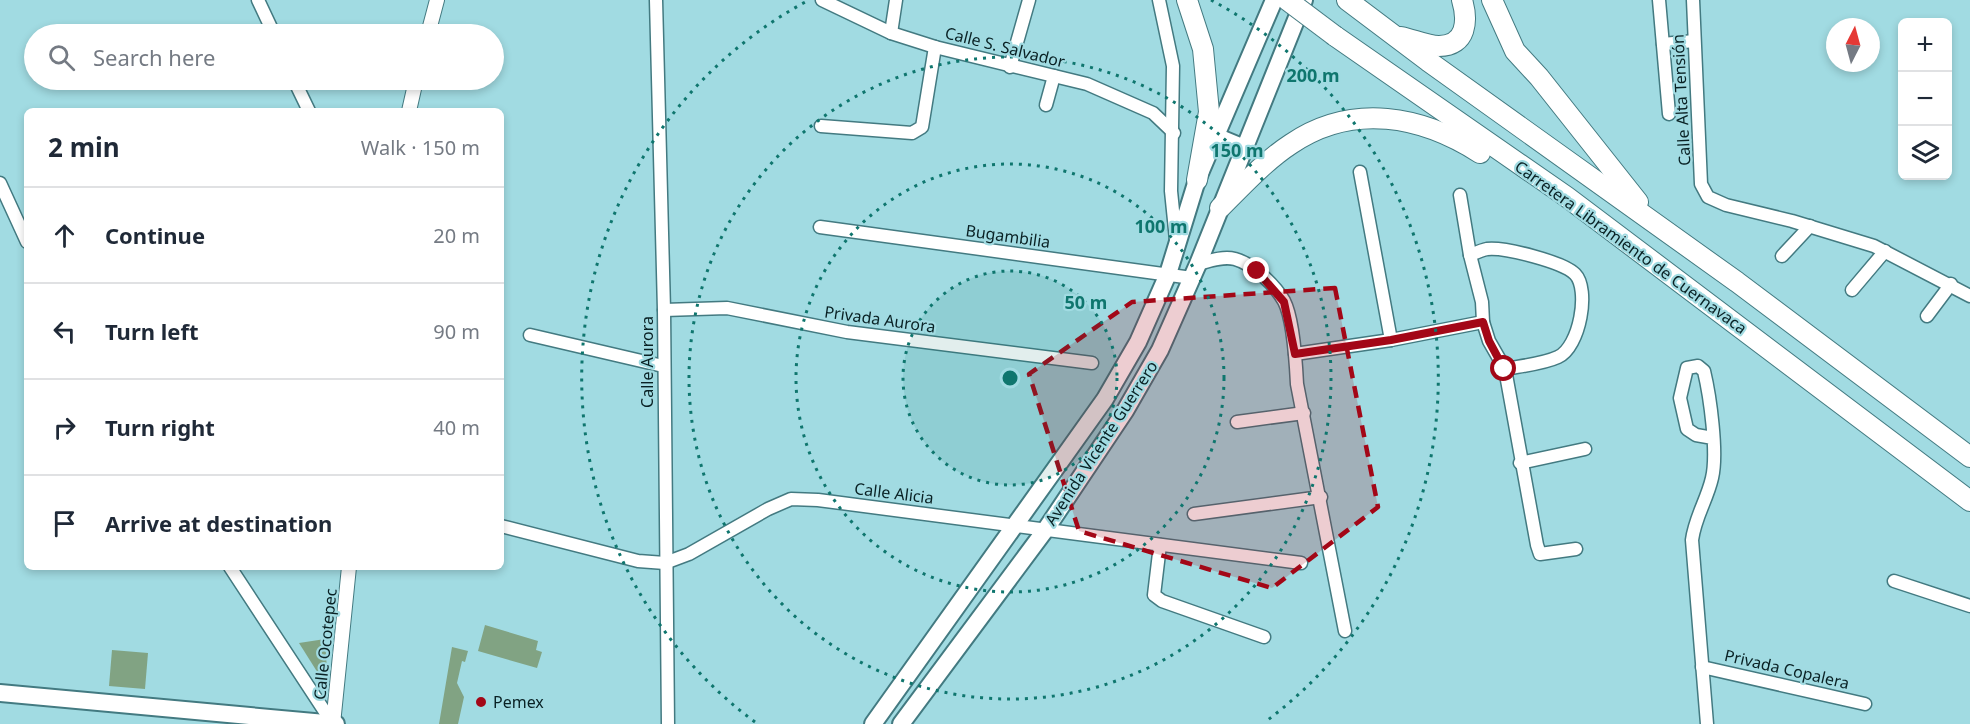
<!DOCTYPE html>
<meta charset="utf-8">
<style>
:root{--surface:#fff;--page:#f2f2f3;--text:#1f2937;--muted:#747a83;--line:#e0e1e3}
body{margin:0;font-family:"Noto Sans",sans-serif;background:var(--page);color:var(--text)}
.controls{position:absolute;right:18px;top:18px;display:grid;overflow:hidden;border-radius:9px;box-shadow:0 3px 9px #0003}
.controls button{width:54px;height:54px;display:grid;place-items:center;padding:0;border:0;border-bottom:2px solid var(--line);background:var(--surface);color:var(--text);font:30px sans-serif}
.compass{position:absolute;left:1826px;top:18px;width:54px;height:54px;border-radius:50%;background:var(--surface);box-shadow:0 3px 9px #0003;rotate:6deg}
.stop{position:absolute;width:18px;height:18px;margin:-14px;border:4px solid #a30717;border-radius:50%;background:#fff}
.stop.end{background:#a30717;border-color:#fff;box-shadow:0 2px 6px #0008}
.list{margin:0;padding:0;list-style:none}
h2{display:flex;justify-content:space-between;align-items:center;height:78px;margin:0;padding:0 24px;font-size:26px}
h2 small{font-size:20px;font-weight:400;color:var(--muted)}
.list li{display:grid;grid-template-columns:39px 1fr auto;gap:18px;align-items:center;box-sizing:border-box;height:96px;padding:0 24px;border-top:2px solid var(--line)}
.list b{display:block;font-size:22px;white-space:nowrap}
.list em{font-size:20px;font-style:normal;color:var(--muted)}
.icon{flex:none;width:33px;height:33px;fill:none;stroke:currentColor;stroke-width:2;stroke-linecap:round;stroke-linejoin:round}
.map{position:relative;flex:none;width:1970px;height:724px;overflow:hidden}
.search{position:absolute;background:var(--surface);box-shadow:0 3px 9px #0003;left:24px;top:24px;width:480px;height:66px;display:flex;align-items:center;gap:15px;box-sizing:border-box;padding:0 21px;border-radius:33px;color:var(--muted);font-size:22px}
.panel{position:absolute;background:var(--surface);box-shadow:0 3px 9px #0003;left:24px;top:108px;width:480px;height:462px;border-radius:9px}
.map>svg:first-child{display:block}
.building{fill:#81a383}
.lines{fill:none;stroke-linecap:round;stroke-linejoin:round}
.minor-casing{stroke:#437a81;stroke-width:15}
.tertiary-casing{stroke:#437a81;stroke-width:16}
.secondary-casing{stroke:#437a81;stroke-width:20}
.trunk-casing{stroke:#437a81;stroke-width:22}
.minor{stroke:#fff;stroke-width:12}
.tertiary{stroke:#fff;stroke-width:14}
.secondary{stroke:#fff;stroke-width:16}
.trunk{stroke:#fff;stroke-width:20}
.trunk-bridge-casing{stroke:#437a81;stroke-width:22;stroke-linecap:butt}
.trunk-bridge{stroke:#fff;stroke-width:20}
.route{stroke:#a30717;stroke-width:8}
.marked{fill:#a30717;fill-opacity:0.2;stroke:#a30717;stroke-width:4.5;stroke-dasharray:12 8;stroke-linejoin:round}
.ring{fill:none;stroke:#0f766e;stroke-width:3;stroke-dasharray:3 6}
.poi-dot{fill:#a30717;stroke:#a1dbe2;stroke-width:2}
.labels{text-anchor:middle;dominant-baseline:central;stroke-width:4.5;stroke-linejoin:round;paint-order:stroke}
.street-label{font-size:16px;fill:#092124;stroke:#a1dbe2}
.poi-label{font-size:16px;fill:#092124;stroke:#a1dbe2;text-anchor:start}
.centre{fill:#0f766e;stroke:#a1dbe2;stroke-width:3}
.ring-label{font-size:18px;text-anchor:middle;font-weight:bold;fill:#0f766e;stroke:#a1dbe2;stroke-width:4.5;stroke-linejoin:round;paint-order:stroke}
</style>
<div class="map">
<svg width="1970" height="724" viewBox="0 0 1970 724">
<rect width="100%" height="100%" fill="#a1dbe2"/>
<g class="building">
<path d="M485,625L538,641L536,650L542,652L537,668L478,651Z"/>
<path d="M325,639L328,687V689L299,643Z"/>
<path d="M452,647L468,651L465,662L462,661L457,683L464,697L458,724H439Z"/>
<path d="M112,650L148,653L145,689L109,686Z"/>
</g>
<g class="lines">
<defs>
<g id="minor">
<path d="M258,0L274,34"/>
<path d="M656,0L664,310L668,724"/>
<path d="M822,0L891,33L935,47L1087,84L1153,113L1174,133"/>
<path d="M1159,0L1173,66L1171,191L1176,240"/>
<path d="M1659,0L1669,114"/>
<path d="M1693,0L1701,184L1708,197L1726,205L1792,221L1874,246L1970,296"/>
<path d="M891,33L896,0"/>
<path d="M1663,44L1694,41"/>
<path d="M1010,67L1029,0"/>
<path d="M294,80L309,111"/>
<path d="M1046,105L1054,76"/>
<path d="M821,126L912,133L922,127L935,47"/>
<path d="M1360,172L1391,340"/>
<path d="M0,183L27,242"/>
<path d="M1460,195L1470,255L1482,302L1483,322L1489,341L1505,369L1537,545L1540,554L1576,549"/>
<path d="M820,227L1192,278"/>
<path d="M1470,255C1475,253 1482,250 1487,249C1505,247 1563,262 1575,274C1590,289 1580,347 1558,357C1543,364 1521,366 1505,369"/>
<path d="M1782,256L1810,226"/>
<path d="M1198,264C1209,261 1223,256 1235,259C1253,264 1275,285 1284,301C1293,318 1296,364 1297,384L1345,631"/>
<path d="M1852,290L1885,251"/>
<path d="M664,310L727,308L847,332L1092,363"/>
<path d="M1927,316L1951,284"/>
<path d="M530,335L663,366"/>
<path d="M1295,354L1391,340L1483,322"/>
<path d="M1237,422L1304,413"/>
<path d="M1520,463L1585,449"/>
<path d="M1194,514L1321,497"/>
<path d="M501,526L638,561L665,563L689,554L768,509L791,499L818,500L1301,563"/>
<path d="M1160,545L1154,595L1162,601L1264,637"/>
<path d="M230,567L333,724"/>
<path d="M1894,581L1970,606"/>
<path d="M1702,667L1865,704"/>
<path d="M1707,724L1692,540C1695,517 1707,500 1712,478C1718,453 1710,396 1704,371L1698,366L1687,368L1680,398L1687,429L1696,435L1713,438"/>
</g>
<g id="tertiary">
<path d="M428,34L437,0"/>
<path d="M409,111L416,80"/>
<path d="M333,724L349,567"/>
</g>
<g id="secondary">
<path d="M1215,136L1244,148"/>
<path d="M0,693L336,724"/>
<path d="M873,724L1105,399L1138,342L1168,274L1197,180L1274,0"/>
<path d="M901,724L1046,529L1125,411L1160,350L1198,264L1304,0"/>
</g>
<g id="trunk">
<path d="M1187,0L1203,49L1209,112L1197,180"/>
<path d="M1347,0L1428,61L1737,282L1970,457"/>
<path d="M1492,0L1515,51L1539,77L1638,202"/>
<path d="M1335,36L1567,197L1970,501"/>
<path d="M1401,37C1412,39 1427,46 1439,46C1467,46 1468,20 1462,0"/>
<path d="M1220,208C1242,186 1265,161 1291,144C1353,102 1422,116 1480,153"/>
</g>
</defs>
<use href="#minor" class="minor-casing"/>
<use href="#tertiary" class="tertiary-casing"/>
<use href="#secondary" class="secondary-casing"/>
<use href="#trunk" class="trunk-casing"/>
<use href="#minor" class="minor"/>
<use href="#tertiary" class="tertiary"/>
<use href="#secondary" class="secondary"/>
<use href="#trunk" class="trunk"/>
<defs>
<path id="trunk-bridge" d="M1287,0L1335,36"/>
</defs>
<use href="#trunk-bridge" class="trunk-bridge-casing"/>
<use href="#trunk-bridge" class="trunk-bridge"/>
</g>
<g class="lines">
<path class="route" d="M1257,271L1284,302L1295,354L1391,340L1483,322L1489,341L1504,369"/>
</g>
<path class="marked" d="M1335,288L1378,507L1272,588L1079,531L1029,374L1132,302Z"/>
<circle cx="1010" cy="378" r="107" fill="#0f766e" fill-opacity=".12"/>
<g class="ring">
<circle cx="1010" cy="378" r="107"/>
<circle cx="1010" cy="378" r="214"/>
<circle cx="1010" cy="378" r="321"/>
<path d="M755 722A428 428 0 0 1 809 0M1211 0A428 428 0 0 1 1265 722"/>
</g>
<circle class="poi-dot" cx="481" cy="702" r="6"/>
<g class="labels">
<g class="street-label">
<text transform="translate(1005 47) rotate(14)">Calle S. Salvador</text>
<text transform="translate(1681 100) rotate(-93)">Calle Alta Tensión</text>
<text transform="translate(1008 236) rotate(8)">Bugambilia</text>
<text transform="translate(1631 247) rotate(36)">Carretera Libramiento de Cuernavaca</text>
<text transform="translate(880 319) rotate(8)">Privada Aurora</text>
<text transform="translate(647 362) rotate(-90)">Calle Aurora</text>
<text transform="translate(1101 443) rotate(-57)">Avenida Vicente Guerrero</text>
<text transform="translate(894 493) rotate(7)">Calle Alicia</text>
<text transform="translate(325 644) rotate(-84)">Calle Ocotepec</text>
<text transform="translate(1787 669) rotate(13)">Privada Copalera</text>
</g>
<g class="poi-label">
<text x="493" y="702">Pemex</text>
</g>
</g>
<circle cx="1010" cy="378" r="9" class="centre"/>
<g class="ring-label">
<text x="1313" y="82">200 m</text>
<text x="1237" y="157">150 m</text>
<text x="1161" y="233">100 m</text>
<text x="1086" y="309">50 m</text>
</g>
</svg>
<div class="controls">
<button>+</button>
<button>−</button>
<button><svg class="icon" aria-label="layers" viewBox="0 0 24 24"><path d="M12 4l9 5-9 5-9-5zM3 14l9 5 9-5"/></svg></button>
</div>
<svg class="compass" viewBox="-18 -18 36 36"><path d="M0-13l5 13h-10z" fill="#e53935"/><path d="M0 13l5-13h-10z" fill="#747a83"/></svg>
<div class="stop" style="left:1504px;top:369px"></div>
<div class="stop end" style="left:1257px;top:271px"></div>
<div class="search"><svg class="icon" aria-label="search" viewBox="0 0 24 24"><circle cx="10" cy="10" r="6"/><path d="M15 15l6 6"/></svg>Search here</div>
<section class="panel">
<h2>2 min<small>Walk · 150 m</small></h2>
<ul class="list">
<li><svg class="icon" aria-label="ahead" viewBox="0 0 24 24"><path d="M12 20V5M6 11l6-6 6 6"/></svg><div><b>Continue</b></div><em>20 m</em></li>
<li><svg class="icon" aria-label="left" viewBox="0 0 24 24"><path d="M17 20v-9H6M10 6l-5 5 5 5"/></svg><div><b>Turn left</b></div><em>90 m</em></li>
<li><svg class="icon" aria-label="right" viewBox="0 0 24 24"><path d="M7 20v-9h11M14 6l5 5-5 5"/></svg><div><b>Turn right</b></div><em>40 m</em></li>
<li><svg class="icon" aria-label="arrive" viewBox="0 0 24 24"><path d="M6 21V4h12l-3 4 3 4H6"/></svg><div><b>Arrive at destination</b></div></li>
</ul>
</section>
</div>
